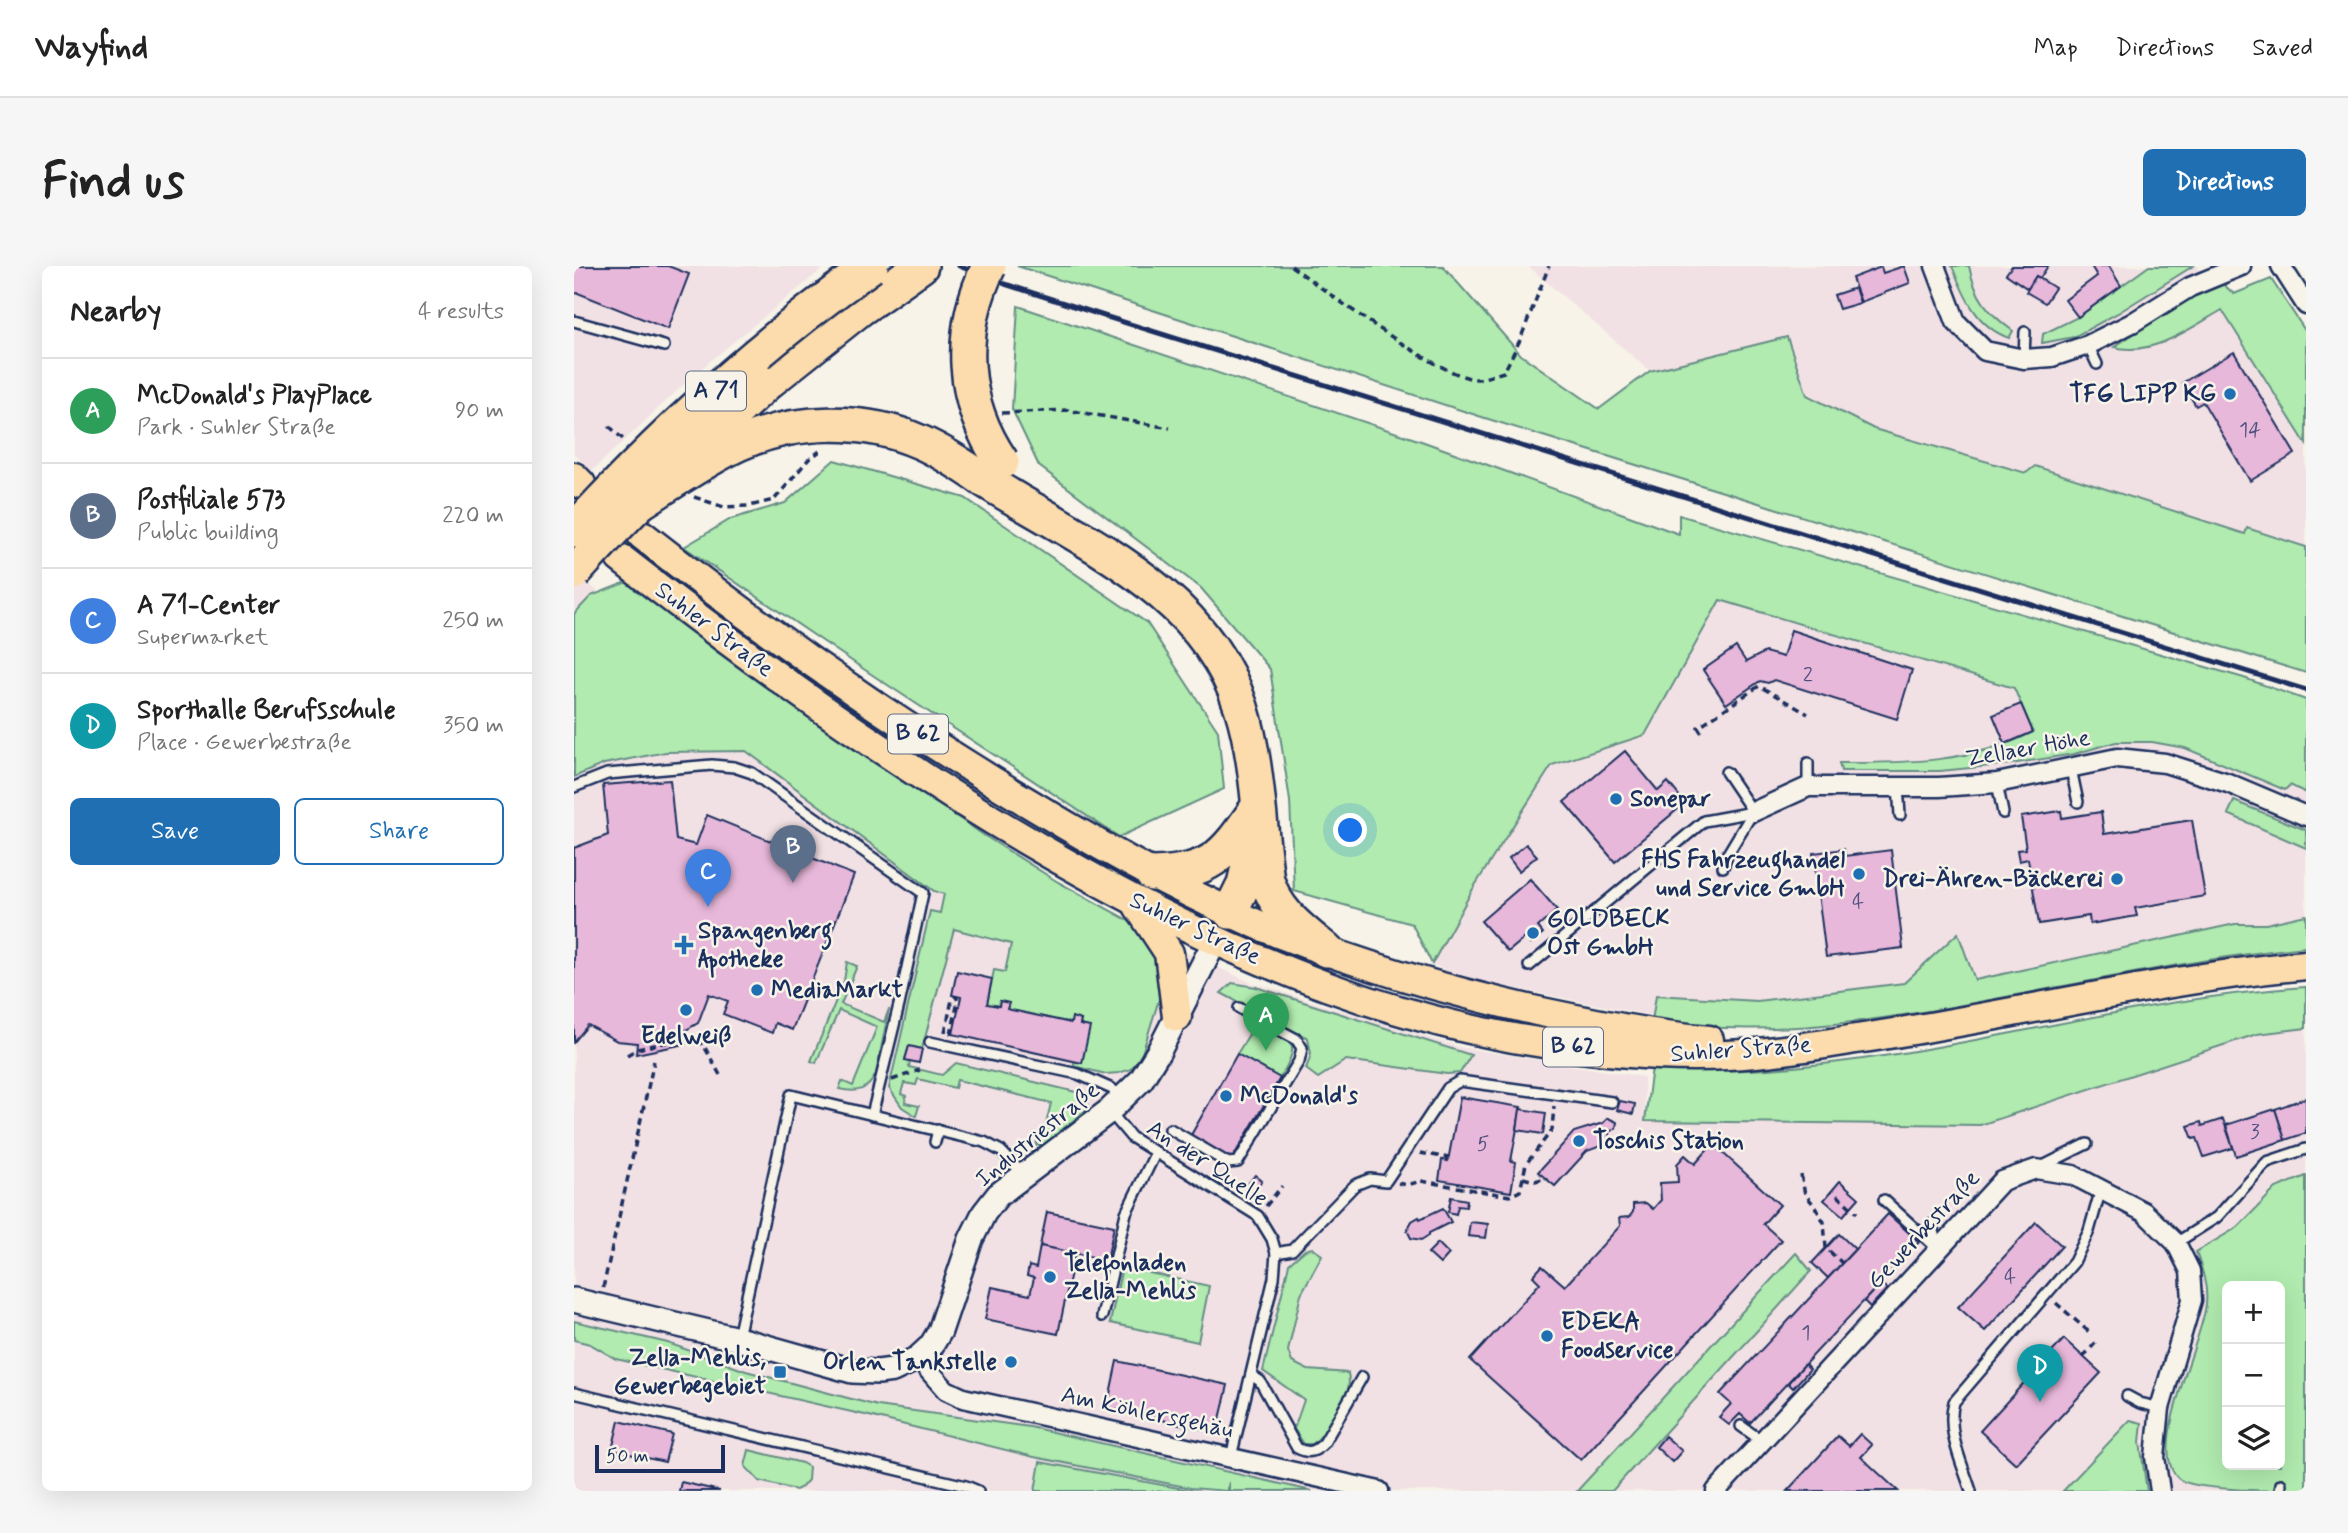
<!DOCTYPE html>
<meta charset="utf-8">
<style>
:root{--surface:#fff;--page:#f6f6f6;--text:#222;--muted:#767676;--line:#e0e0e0;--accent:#1f6fb2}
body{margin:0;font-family:Mynerve,sans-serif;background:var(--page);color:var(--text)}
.controls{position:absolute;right:21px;bottom:21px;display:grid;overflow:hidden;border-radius:10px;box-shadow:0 7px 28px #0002}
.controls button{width:63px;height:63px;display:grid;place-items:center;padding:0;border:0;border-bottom:2px solid var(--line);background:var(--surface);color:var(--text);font:35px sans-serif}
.scale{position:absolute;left:21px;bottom:18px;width:130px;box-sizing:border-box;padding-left:7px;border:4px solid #1b2f5e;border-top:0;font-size:19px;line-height:24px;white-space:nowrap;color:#1b2f5e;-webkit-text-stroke:5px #f7f3e8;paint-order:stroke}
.you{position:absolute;left:777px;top:565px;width:24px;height:24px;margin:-18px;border:5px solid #fff;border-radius:50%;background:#1a73e8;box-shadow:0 0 0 10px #1a73e833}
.badge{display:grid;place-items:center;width:46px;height:46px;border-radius:50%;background:var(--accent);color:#fff;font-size:23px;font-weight:700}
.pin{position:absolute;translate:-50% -58px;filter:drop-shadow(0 2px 4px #0008)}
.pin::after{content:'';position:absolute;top:37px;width:24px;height:21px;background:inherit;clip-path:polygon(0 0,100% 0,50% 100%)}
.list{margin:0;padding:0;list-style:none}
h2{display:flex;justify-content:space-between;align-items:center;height:91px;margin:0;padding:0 28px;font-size:30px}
h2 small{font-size:23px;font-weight:400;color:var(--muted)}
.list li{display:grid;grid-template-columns:46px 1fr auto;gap:21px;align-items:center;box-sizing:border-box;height:105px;padding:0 28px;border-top:2px solid var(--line)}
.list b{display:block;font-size:26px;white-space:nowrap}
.list p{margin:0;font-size:23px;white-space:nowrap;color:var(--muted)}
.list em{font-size:23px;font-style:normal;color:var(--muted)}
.actions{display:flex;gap:14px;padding:21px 28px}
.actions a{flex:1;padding:16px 0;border:2px solid var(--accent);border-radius:10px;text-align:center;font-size:24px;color:var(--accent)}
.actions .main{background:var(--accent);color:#fff}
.icon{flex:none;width:38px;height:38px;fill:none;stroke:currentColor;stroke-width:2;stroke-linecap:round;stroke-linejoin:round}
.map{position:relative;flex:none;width:1732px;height:1225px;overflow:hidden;border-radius:10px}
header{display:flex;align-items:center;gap:42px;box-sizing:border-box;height:98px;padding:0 35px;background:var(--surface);border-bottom:2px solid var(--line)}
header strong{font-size:33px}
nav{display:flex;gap:38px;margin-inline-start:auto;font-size:24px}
.intro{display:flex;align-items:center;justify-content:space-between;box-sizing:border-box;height:168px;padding:0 42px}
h1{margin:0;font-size:49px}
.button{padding:18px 32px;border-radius:10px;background:var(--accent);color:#fff;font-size:24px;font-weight:700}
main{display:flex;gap:42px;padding:0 42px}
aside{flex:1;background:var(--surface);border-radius:10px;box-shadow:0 7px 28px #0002}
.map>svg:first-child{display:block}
.built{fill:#f2e1e4}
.green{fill:#b1ebaf;stroke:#668d86;stroke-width:2;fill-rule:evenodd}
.building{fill:#e8b8da;stroke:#1b2f5e;stroke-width:2}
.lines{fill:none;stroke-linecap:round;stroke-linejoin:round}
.service-casing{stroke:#1b2f5e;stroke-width:14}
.minor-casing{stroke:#1b2f5e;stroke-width:23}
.tertiary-casing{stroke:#1b2f5e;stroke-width:28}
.primary-casing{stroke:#1b2f5e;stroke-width:33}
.motorway-casing{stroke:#1b2f5e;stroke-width:38}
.path{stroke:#1b2f5e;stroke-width:3.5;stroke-dasharray:7 5;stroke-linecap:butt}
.service{stroke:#f7f3e8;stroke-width:9}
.minor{stroke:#f7f3e8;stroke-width:18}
.tertiary{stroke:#f7f3e8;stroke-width:23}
.primary{stroke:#fcdcac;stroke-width:28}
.motorway{stroke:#fcdcac;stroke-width:33}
.rail{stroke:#1b2f5e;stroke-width:5}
.motorway-bridge-casing{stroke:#1b2f5e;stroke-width:38;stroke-linecap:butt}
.motorway-bridge{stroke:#fcdcac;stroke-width:33}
.poi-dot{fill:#1f6fb2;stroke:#f7f3e8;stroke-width:2.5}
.labels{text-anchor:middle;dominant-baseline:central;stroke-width:5;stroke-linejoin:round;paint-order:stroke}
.number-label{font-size:21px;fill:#4e517d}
.shield{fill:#f7f3e8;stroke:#5d6a87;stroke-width:2}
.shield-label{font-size:23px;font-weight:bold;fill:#1b2f5e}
.poi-label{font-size:24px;font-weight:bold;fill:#1b2f5e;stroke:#f7f3e8;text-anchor:start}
.street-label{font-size:24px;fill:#1b2f5e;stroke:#f7f3e8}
</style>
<header>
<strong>Wayfind</strong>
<nav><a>Map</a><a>Directions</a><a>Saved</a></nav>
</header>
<div class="intro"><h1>Find us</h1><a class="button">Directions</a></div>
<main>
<aside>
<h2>Nearby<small>4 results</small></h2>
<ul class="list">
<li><span class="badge" style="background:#2e9e5b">A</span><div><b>McDonald's PlayPlace</b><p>Park · Suhler Straße</p></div><em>90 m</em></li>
<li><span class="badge" style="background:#5c6f8a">B</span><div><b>Postfiliale 573</b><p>Public building</p></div><em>220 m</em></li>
<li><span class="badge" style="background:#3f7fe0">C</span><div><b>A 71-Center</b><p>Supermarket</p></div><em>250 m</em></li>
<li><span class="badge" style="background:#0f9aa8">D</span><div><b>Sporthalle Berufsschule</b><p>Place · Gewerbestraße</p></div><em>350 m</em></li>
</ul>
<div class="actions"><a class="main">Save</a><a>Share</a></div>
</aside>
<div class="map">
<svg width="1732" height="1225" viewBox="0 0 1732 1225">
<rect width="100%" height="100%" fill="#f7f3e8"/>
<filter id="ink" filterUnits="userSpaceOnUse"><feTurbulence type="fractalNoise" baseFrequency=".0143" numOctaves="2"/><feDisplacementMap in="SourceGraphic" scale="14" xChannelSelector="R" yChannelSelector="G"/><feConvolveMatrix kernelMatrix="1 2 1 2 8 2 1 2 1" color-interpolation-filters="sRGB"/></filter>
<g filter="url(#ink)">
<g class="built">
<path d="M0,0H252L123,106L18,205L0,188Z"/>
<path d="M954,0H1623L1732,167V297L1671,268L1462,200L1452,207L1300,163L1233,129L1213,71L1076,105Z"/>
<path d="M1106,268L1619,470L1732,527V681L1630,688L1264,757L1140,762L888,712L858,698L838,658Z"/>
<path d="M0,307L281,519L404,590L678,717L885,781L1070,811L1071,855L1732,762V910L1702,922L1664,961L1622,986L1630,1009L1632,1039L1600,1145L1595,1171L1597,1200L1620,1219L1670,1225H0Z"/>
</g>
<g class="green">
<path d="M443,0H869L947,89L1025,143L1076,105L1213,71L1233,129L1300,163L1452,207L1461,200L1671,268L1673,262L1732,281V407L911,152Z"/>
<path d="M1378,0H1395C1401,31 1414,47 1439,65L1435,72C1403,61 1390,30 1378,0Z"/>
<path d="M1575,0H1619L1544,47L1500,71L1468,77L1469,68L1504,51Z"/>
<path d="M1697,13L1732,66V178L1648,44C1617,62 1578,91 1540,81L1610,34L1649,18L1660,28Z"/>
<path d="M444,40L850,176L1105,268V249L1670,412L1732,434V527L1716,519L1711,524L1611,482L1578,476H1542L1500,488L1437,498L1366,505H1267L1265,497C1331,497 1399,497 1459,466L1440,422L1146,334L1071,469L978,499L900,621L858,698L838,658L720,625L716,535L696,403L627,322L465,200L438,143Z"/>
<path d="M260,194L391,232L573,357L644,465L650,523L545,571L297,408L110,281L157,253L211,237Z"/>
<path d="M58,314L142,385L411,570L484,616L552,653L575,672L586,692V730L567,791L557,803L545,807L532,808L499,800L515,761L506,759L507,754L499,752L497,757L433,743L434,737L426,735L425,740L413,738L420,704L431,706L437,678L380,663L348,783L335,780L331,793L336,795L335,801L368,809L382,797L506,827L507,824C514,829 516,834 513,843L469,880L462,879L466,866H470L477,837L383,814L381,822L344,813L342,819L330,817L327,828L332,830L331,837L345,840L342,850L328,841L315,822L356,645L366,647L370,628L360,625L172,485L92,486L30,498L0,511V348L17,330Z"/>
<path d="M1660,535L1732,564V582L1654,548Z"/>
<path d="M1732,649V681C1636,691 1542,710 1448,728C1327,751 1201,775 1078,755L1082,729L1183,735L1330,717L1384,667L1401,714L1661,658H1692Z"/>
<path d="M273,696L283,700L267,738L310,756L315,743L302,808C294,825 282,827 265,823L268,815L279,820L303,761L265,744L242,797L237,795L270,715Z"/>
<path d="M658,717L682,721L897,789L886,807L873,808L772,794L744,812L732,803L737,788L734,772L713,762L647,727Z"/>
<path d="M1732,721V762L1683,768L1406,859L1071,855L1078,801C1109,802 1142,806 1174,804C1362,796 1544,733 1732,721Z"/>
<path d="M682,757C717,777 730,772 706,812L663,788Z"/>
<path d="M1732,910V1225C1708,1225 1621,1225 1605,1213C1571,1184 1629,1075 1632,1038C1634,1020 1628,1003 1622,986L1664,961L1702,922ZM1653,1020H1706V1199H1653Z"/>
<path d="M738,982L748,989L727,1028L714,1085L718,1096L734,1104L774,1107C780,1133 756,1161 739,1178H730L720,1163L730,1134L689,1105L715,998L731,984Z"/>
<path d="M1222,987L1237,1005L1038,1225H1003Z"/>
<path d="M548,1001L635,1020L624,1076L536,1057Z"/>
<path d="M0,1055L94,1077L172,1105L304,1140L456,1161L738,1225H655V1216L653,1225L617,1222L460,1191L291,1149L42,1093L16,1078L0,1074Z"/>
<path d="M1556,1154L1568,1157L1566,1176L1573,1225H1489Z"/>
<path d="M175,1184L228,1197L235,1201L234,1214L228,1221L222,1224L185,1215L171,1200Z"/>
<path d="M466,1196L620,1225H623H461Z"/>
</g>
<g class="building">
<path d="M0,0H94L115,8L94,63L4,27L0,28Z"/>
<path d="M1330,0L1336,17L1287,36L1278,12L1307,1L1309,7Z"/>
<path d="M1438,0H1474L1466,12L1462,10L1454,23L1432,8Z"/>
<path d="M1517,0H1535L1547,20L1504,51L1491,34L1523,10Z"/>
<path d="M1462,10L1481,22L1471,37L1452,26Z"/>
<path d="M1281,22L1286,37L1265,43L1260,29Z"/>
<path d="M1660,86L1721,188L1676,215L1629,136L1622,140L1608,117Z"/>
<path d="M1217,364L1338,404L1323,453L1200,414L1194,417L1186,415L1152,438L1129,404L1162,381L1172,396L1191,386L1209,391Z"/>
<path d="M1447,438L1459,466L1431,478L1419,449Z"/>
<path d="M1051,485L1084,525L1094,516L1111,537L1041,596L990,536Z"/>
<path d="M96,514L102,574L122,579L133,549L280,609L218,764L201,757L198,767L149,748L154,735L135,728L124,757L105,768L111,778L62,788L63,777L43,775L14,759L0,776V582L34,569L29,519Z"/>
<path d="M1487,545L1488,552L1527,546L1530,568L1618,554L1631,630L1561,642L1563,650L1516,658L1515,650L1465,658L1454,593L1445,595L1443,584L1452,583L1447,551Z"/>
<path d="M952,578L963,590L945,605L935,592Z"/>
<path d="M1270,583L1271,590L1317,584L1329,682L1252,691L1239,587Z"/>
<path d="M956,613L983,644L964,661L969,667L957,677L952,671L934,686L907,655Z"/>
<path d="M383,705L418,713L413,738L425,740L426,735L435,737L433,743L497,757L498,751L507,754L506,759L516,761L508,797L379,768L387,731L378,729Z"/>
<path d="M335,780L348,783L345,797L331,794Z"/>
<path d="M663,788L706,812L658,893L617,869Z"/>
<path d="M886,831L947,841L937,895L942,896L937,926L865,914L868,894L874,895Z"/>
<path d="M1732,832V867L1711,874L1701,843Z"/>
<path d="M1046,835L1061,838L1059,848L1043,844Z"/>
<path d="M946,843L972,847L969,868L943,864Z"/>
<path d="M1701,843L1711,874L1662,890L1652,859Z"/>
<path d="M1034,852L1043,856L1042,862L1038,865L1034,864L1038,876L1013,885L981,920L964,906L1000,866L1029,857Z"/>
<path d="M1649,853L1659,882L1630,891L1623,872L1619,873L1614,860L1627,856L1628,860Z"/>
<path d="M1139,878L1206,939L1189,958L1207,974L1007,1194L896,1094L966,1017L959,1010L968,1000L991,1020L1046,960L1045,952L1055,951L1059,946V938L1072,937L1079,943L1087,934L1086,917L1104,916L1103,898L1111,889L1121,898Z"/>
<path d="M681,909L688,915L678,928L671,922Z"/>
<path d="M1266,915L1285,932L1269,950L1250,934Z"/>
<path d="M877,931L893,934L892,941L884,940L882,948L874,946Z"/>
<path d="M869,942L877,956L855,967V969L847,974L837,972L833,964L838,955L845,951L846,953Z"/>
<path d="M473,946L540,960L533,994L466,980Z"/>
<path d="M1314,948L1345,976L1176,1157L1166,1148L1155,1159L1145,1151L1157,1138L1146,1128Z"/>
<path d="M896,956L914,958L912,972L894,970Z"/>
<path d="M1462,956L1488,980L1411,1065L1384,1041Z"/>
<path d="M1265,968L1281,983L1254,1012L1238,997Z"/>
<path d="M864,977L875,988L866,998L854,987Z"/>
<path d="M466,980L501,987L484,1068L411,1053L418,1021L456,1029L460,1012L453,1010L455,1000L462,1002Z"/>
<path d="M1307,1017L1313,1023L1296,1041L1290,1035Z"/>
<path d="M1490,1073L1527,1107L1442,1198L1406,1165Z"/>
<path d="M543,1095L654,1119L643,1166L533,1142Z"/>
<path d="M1231,1098L1236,1103L1219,1122L1214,1117Z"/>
<path d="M45,1155L98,1168L91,1196L38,1184Z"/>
<path d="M1286,1168L1298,1179L1287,1191L1324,1225H1213L1264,1170L1275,1180Z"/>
<path d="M1091,1170L1108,1185L1098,1196L1082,1181Z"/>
<path d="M107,1216L146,1225H105Z"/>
</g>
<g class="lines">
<defs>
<g id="service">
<path d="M0,55L90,80"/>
<path d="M1514,79L1523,98"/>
<path d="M1450,93L1451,66"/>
<path d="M1234,497V521"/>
<path d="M1497,503L1504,536"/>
<path d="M1152,506L1179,546"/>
<path d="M1423,517L1429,547"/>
<path d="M1324,520L1326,549"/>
<path d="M0,521L33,508L138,499L160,501L178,507L349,627L325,739L298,849"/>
<path d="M1149,601L1153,589L1179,546"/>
<path d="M955,700L1130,555L1179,546"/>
<path d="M356,776L504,808L538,823L548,832"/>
<path d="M536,846L557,871L684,950L698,973L702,987L700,1012L657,1191"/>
<path d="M596,863L654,897L664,896L725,795L728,782L722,773L665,742"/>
<path d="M361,876L364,864"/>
<path d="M1467,901L1513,878"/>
<path d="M1310,934L1365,984"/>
<path d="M1358,958L1365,983"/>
<path d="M1602,977L1643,951L1693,896L1732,883"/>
<path d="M702,987L718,984L781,919L796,913L812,915L874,822L886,815L1038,836"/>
<path d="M528,1050L552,947L582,886"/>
<path d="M164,1071L217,829L410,876L427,885L449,908"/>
<path d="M677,1109L686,1115L723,1182C735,1188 741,1186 750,1177L788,1111"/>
<path d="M0,1127L392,1220L404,1225"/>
<path d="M1553,1130L1566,1137L1586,1142"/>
<path d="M1167,1160L1188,1175"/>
<path d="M1397,1225C1388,1197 1372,1165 1380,1136L1500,996L1515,965L1527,923"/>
<path d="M1706,1225L1707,1218"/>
</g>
<g id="minor">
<path d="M1361,0L1382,56L1411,85L1450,93L1478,91L1514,79L1558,57L1616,21L1667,0"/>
<path d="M1707,0L1732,39"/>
<path d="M1179,546L1234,521H1365L1423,517L1543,492L1591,497L1654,517L1732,550"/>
<path d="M344,1092L372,1124L389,1132L805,1225"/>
<path d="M1142,1225L1428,915L1462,903L1499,909L1570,946L1602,977L1616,1005L1618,1034L1586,1142L1581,1191L1586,1225"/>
</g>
<g id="tertiary">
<path d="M0,1034L20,1039"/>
<path d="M25,1040L164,1073L278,1105L304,1106L319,1104L344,1092L357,1080L366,1065L397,973L410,947L424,929L535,845L567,814L585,785L641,675"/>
</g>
<g id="primary">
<path d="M0,211L7,218"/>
<path d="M68,269C192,367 322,458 458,539C537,587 618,632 704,667C789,700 874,725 963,745C1020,757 1077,769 1135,774"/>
<path d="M46,292C193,407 345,516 508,606C666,694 834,764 1015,783C1061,788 1107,792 1153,789C1198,787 1244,779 1289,772C1437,750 1583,713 1732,699"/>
<path d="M564,640L595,687L603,751"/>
</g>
<g id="motorway">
<path d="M193,117L286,43L347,0"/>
<path d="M410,214C506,275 629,323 667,441C684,494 685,558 693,614C702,646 728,664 752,684"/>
<path d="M578,608C640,606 649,590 683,542"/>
<path d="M656,646L670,618L680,575"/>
</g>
</defs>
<use href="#service" class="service-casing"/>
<use href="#minor" class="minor-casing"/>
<use href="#tertiary" class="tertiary-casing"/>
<use href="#primary" class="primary-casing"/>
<use href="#motorway" class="motorway-casing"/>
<g class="path">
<path d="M717,0C750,23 870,115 904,113C912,112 922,108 930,106L946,74L975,0"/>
<path d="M428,147L493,144L596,162"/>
<path d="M35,160L52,176"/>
<path d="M120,231L150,241L175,240L200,234L234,194L246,185"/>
<path d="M1127,466L1124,461L1185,420L1234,448"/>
<path d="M371,766L378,734L382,730"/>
<path d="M377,769L384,735L382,730"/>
<path d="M53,789L63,783L108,773L129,778L146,809"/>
<path d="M318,814L346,804"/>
<path d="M846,887L875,892"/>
<path d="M1227,909L1231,928L1240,939L1250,956L1252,982L1268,997"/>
<path d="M949,912L961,915L972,912"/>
<path d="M824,917L833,919L847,915L936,930L946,925L952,898L978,864L980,840"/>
<path d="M1263,929L1283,947"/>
<path d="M692,940L708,920"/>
<path d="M29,1022L80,795"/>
<path d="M1482,1037L1515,1066"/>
<path d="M1509,1091L1524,1074"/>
</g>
<use href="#service" class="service"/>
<use href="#minor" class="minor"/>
<use href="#tertiary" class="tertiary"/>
<use href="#primary" class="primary"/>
<use href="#motorway" class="motorway"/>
<path class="rail" d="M385,0L431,18L530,50L1732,424"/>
<defs>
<g id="motorway-bridge">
<path d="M415,0C383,66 387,136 428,196"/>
<path d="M63,239C96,218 128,195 164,178C220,153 290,151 346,176C369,186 390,200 410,214"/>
<path d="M0,264C89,167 189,76 297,0"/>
<path d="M0,307C60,239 126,178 193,117"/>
</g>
</defs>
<use href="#motorway-bridge" class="motorway-bridge-casing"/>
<use href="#motorway-bridge" class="motorway-bridge"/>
</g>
</g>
<g class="poi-dot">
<circle cx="1656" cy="128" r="7"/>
<circle cx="1042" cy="533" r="7"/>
<circle cx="1285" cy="608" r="7"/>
<circle cx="1543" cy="613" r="7"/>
<circle cx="959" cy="667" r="7"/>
<path d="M106.5 668.5h7v7h7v7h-7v7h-7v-7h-7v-7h7z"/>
<circle cx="183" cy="724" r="7"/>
<circle cx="112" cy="744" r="7"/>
<circle cx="652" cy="830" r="7"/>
<circle cx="1005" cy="875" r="7"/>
<circle cx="476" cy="1011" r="7"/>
<circle cx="973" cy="1070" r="7"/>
<circle cx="437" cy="1096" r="7"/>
<rect x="199" y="1099" width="14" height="14" rx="3.5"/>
</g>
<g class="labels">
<g class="number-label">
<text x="1676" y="164">14</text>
<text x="1234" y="409">2</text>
<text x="1284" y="636">4</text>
<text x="1681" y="866">3</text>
<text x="909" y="878">5</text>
<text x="1436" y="1011">4</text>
<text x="1232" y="1067">1</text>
</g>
<g class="shield">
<rect x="112" y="105.5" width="60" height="39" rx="5"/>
<rect x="314" y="448.5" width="60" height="39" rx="5"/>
<rect x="969" y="761.5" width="60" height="39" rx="5"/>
</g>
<g class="shield-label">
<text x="142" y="125">A 71</text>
<text x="344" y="468">B 62</text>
<text x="999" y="781">B 62</text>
</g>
<g class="poi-label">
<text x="1642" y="128" text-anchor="end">TFG LIPP KG</text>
<text x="1056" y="533">Sonepar</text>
<text x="1271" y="594" text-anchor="end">FHS Fahrzeughandel<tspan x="1271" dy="28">und Service GmbH</tspan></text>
<text x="1529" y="613" text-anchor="end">Drei-Ähren-Bäckerei</text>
<text x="973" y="653">GOLDBECK<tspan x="973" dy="28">Ost GmbH</tspan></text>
<text x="124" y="665">Spangenberg<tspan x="124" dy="28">Apotheke</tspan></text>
<text x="197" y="724">MediaMarkt</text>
<text x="112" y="770" text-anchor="middle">Edelweiß</text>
<text x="666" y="830">McDonald's</text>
<text x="1019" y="875">Toschis Station</text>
<text x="490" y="997">Telefonladen<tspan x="490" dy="28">Zella-Mehlis</tspan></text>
<text x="987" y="1056">EDEKA<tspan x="987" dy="28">Foodservice</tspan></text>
<text x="192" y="1092" text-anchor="end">Zella-Mehlis,<tspan x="192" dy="28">Gewerbegebiet</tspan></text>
<text x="423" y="1096" text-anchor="end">Orlen Tankstelle</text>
</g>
<g class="street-label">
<text transform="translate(140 364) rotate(37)">Suhler Straße</text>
<text transform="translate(1454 483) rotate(-10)">Zellaer Höhe</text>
<text transform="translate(621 663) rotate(25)">Suhler Straße</text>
<text transform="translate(1167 784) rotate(-4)">Suhler Straße</text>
<text transform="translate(464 869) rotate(-39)">Industriestraße</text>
<text transform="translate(633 898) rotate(33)">An der Quelle</text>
<text transform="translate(1350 964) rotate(-47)">Gewerbestraße</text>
<text transform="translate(573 1147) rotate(12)">Am Köhlersgehäu</text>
</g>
</g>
</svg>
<div class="controls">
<button>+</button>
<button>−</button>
<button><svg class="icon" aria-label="layers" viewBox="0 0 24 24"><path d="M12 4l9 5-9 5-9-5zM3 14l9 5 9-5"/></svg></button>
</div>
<div class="scale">50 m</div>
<div class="you"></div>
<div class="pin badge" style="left:692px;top:785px;background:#2e9e5b">A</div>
<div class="pin badge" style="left:219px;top:617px;background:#5c6f8a">B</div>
<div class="pin badge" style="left:134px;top:641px;background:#3f7fe0">C</div>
<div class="pin badge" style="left:1466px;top:1136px;background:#0f9aa8">D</div>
</div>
</main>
